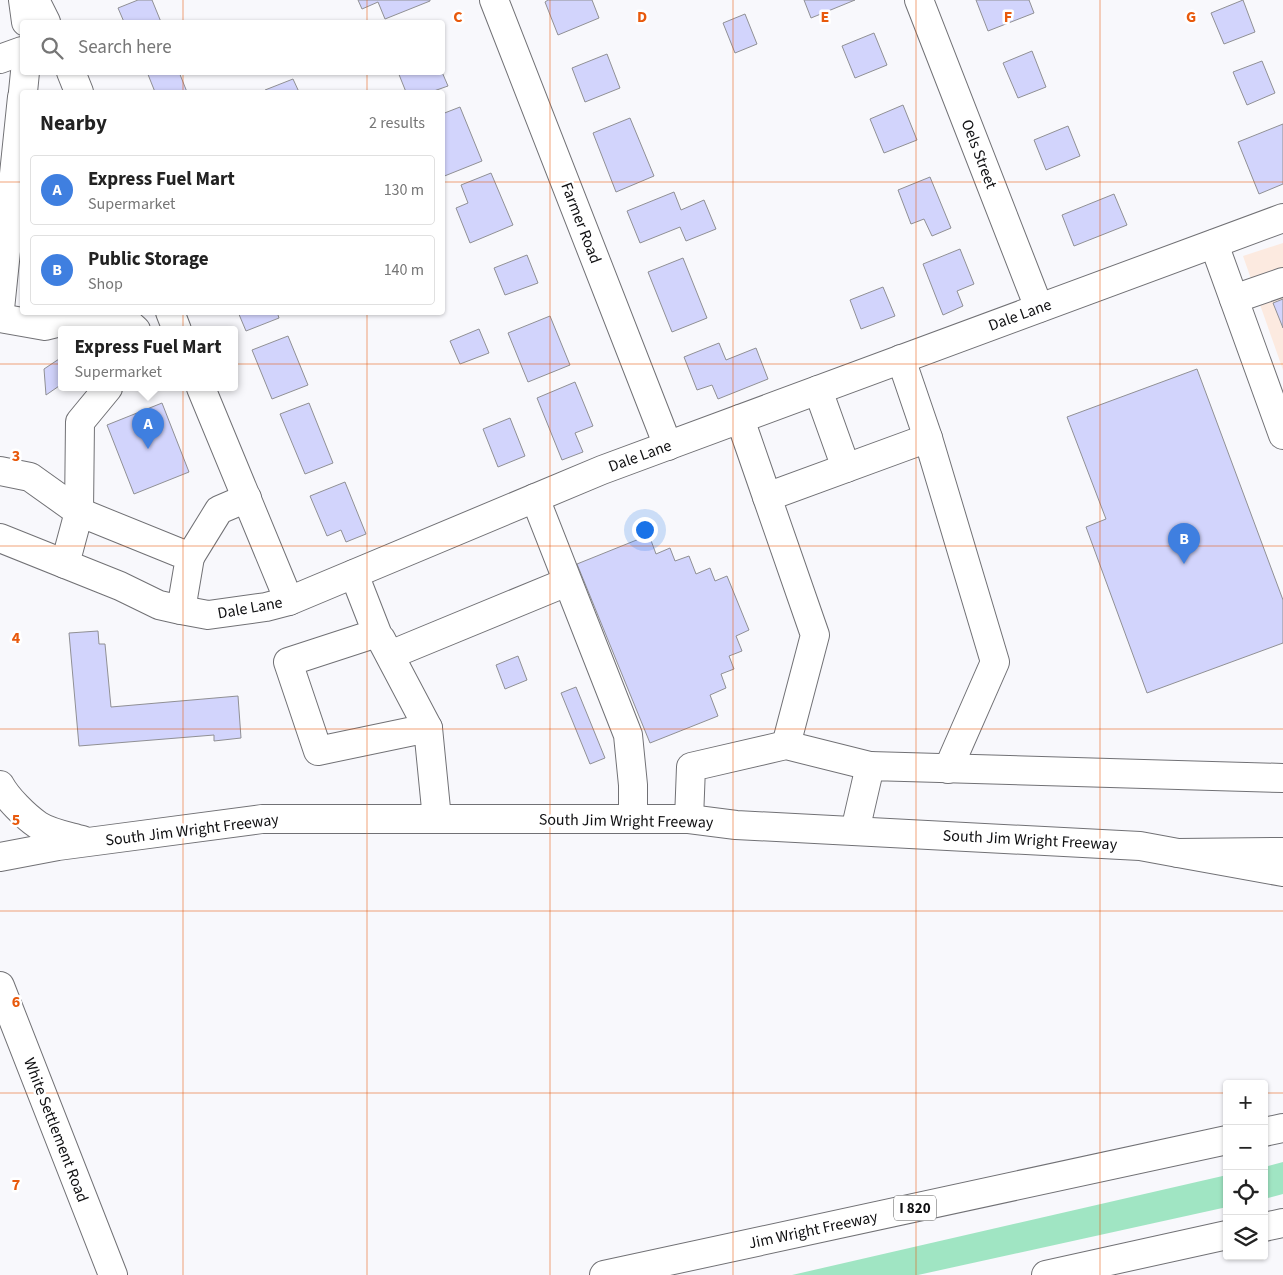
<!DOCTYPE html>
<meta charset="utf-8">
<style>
:root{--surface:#fff;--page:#f6f6f6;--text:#222;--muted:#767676;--line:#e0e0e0;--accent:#db2777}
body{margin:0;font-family:"Source Sans 3",sans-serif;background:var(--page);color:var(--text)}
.controls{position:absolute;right:15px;bottom:15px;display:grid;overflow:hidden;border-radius:5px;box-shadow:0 1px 4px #0004}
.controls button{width:45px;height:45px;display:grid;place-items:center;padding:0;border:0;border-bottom:1px solid var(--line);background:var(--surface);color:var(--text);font:25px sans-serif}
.you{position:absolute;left:644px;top:529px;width:18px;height:18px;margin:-12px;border:4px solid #fff;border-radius:50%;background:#1a73e8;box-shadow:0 0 0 8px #1a73e833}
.badge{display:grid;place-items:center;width:32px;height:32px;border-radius:50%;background:var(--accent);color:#fff;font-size:16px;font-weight:700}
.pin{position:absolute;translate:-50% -41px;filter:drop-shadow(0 1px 2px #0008)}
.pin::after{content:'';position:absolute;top:26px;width:18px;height:15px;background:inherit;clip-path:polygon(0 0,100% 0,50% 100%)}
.popup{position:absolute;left:58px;top:326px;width:180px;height:65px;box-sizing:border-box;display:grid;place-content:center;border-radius:5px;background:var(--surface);filter:drop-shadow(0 1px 4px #0005);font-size:16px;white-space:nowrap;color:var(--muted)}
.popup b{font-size:19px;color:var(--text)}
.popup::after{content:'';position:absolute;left:50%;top:100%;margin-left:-10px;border:10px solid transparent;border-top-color:var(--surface)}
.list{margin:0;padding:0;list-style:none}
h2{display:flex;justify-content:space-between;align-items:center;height:65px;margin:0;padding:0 20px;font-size:21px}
h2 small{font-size:16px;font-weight:400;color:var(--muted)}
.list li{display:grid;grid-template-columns:32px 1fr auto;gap:15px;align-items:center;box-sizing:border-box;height:70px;margin:0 10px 10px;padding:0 10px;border:1px solid var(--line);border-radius:5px}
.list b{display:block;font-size:19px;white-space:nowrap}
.list p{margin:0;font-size:16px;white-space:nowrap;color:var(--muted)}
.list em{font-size:16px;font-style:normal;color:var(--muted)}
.icon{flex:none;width:28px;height:28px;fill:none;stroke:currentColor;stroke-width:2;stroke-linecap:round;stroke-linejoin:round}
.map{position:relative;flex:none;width:1283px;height:1275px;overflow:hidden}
.search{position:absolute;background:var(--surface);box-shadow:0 1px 4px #0004;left:20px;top:20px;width:425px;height:55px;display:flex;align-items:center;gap:12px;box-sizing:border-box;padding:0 18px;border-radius:5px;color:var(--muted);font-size:19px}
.panel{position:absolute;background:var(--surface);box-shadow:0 1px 4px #0004;left:20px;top:90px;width:425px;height:225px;border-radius:5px}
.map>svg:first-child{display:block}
.commercial{fill:#fceae0}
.green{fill:#a0e5c3}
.building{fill:#d2d4fc;stroke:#909094}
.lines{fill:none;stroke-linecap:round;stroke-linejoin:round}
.minor-casing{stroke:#717175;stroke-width:30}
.major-casing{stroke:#717175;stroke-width:30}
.highway-casing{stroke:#717175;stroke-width:30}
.minor{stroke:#fff;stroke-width:28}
.major{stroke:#fff;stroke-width:28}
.highway{stroke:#fff;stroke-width:28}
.grid{fill:none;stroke:#e8590c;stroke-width:1;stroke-opacity:0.55}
.labels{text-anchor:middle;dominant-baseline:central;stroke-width:5;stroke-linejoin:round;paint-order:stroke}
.shield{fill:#fff;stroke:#585859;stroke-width:1}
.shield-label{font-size:15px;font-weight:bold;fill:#101012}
.street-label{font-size:16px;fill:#101012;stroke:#fff}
.grid-label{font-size:16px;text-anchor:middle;font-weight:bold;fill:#e8590c;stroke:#fff;stroke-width:5;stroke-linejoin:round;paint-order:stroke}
</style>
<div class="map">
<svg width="1283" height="1275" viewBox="0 0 1283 1275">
<rect width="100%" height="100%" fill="#f8f8fc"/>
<path class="commercial" d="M1283,243V370L1243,256Z"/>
<g class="green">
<path d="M1283,1162V1194L1264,1199V1167Z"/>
<path d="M1227,1175V1207L918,1275H792Z"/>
</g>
<g class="building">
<path d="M138,0H152L161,22H124L118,8Z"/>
<path d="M358,0H430V1L385,19L378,2L362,9Z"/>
<path d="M548,0H592L599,18L558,35L545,2Z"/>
<path d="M804,0H855L811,18Z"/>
<path d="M976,0H1029L1034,13L988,31Z"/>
<path d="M1243,0L1255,32L1224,44L1211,13Z"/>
<path d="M745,14L757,44L735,53L723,23Z"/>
<path d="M874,33L887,65L855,78L842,46Z"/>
<path d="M1032,51L1046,87L1018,98L1003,63Z"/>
<path d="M607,54L620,88L585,102L572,68Z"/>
<path d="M1262,61L1275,93L1247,105L1233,72Z"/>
<path d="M147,72H179L187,92H155Z"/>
<path d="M398,72H442L448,86L431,92H406Z"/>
<path d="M293,79L299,92H266L265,90Z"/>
<path d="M903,105L917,140L884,153L870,119Z"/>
<path d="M460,107L482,161L442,177V114Z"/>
<path d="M630,118L654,176L616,192L593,133Z"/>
<path d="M1283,124V184L1259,194L1238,142Z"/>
<path d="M1068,126L1080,156L1046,170L1034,140Z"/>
<path d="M491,173L513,225L470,243L456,208L468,203L461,185Z"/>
<path d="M930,177L951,228L932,236L924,219L911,224L898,190Z"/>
<path d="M674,192L681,210L704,200L716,229L686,241L680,227L640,243L627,211Z"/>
<path d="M1114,194L1127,225L1074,246L1062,215Z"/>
<path d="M960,249L974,284L957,291L963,306L943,315L923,264Z"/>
<path d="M527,255L538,283L505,295L494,268Z"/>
<path d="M683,258L707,318L672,332L648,272Z"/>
<path d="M883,287L895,316L861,329L850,300Z"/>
<path d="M1283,299V328L1273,303Z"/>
<path d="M238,312H277L279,318L246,331Z"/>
<path d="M550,316L570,365L528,382L508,333Z"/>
<path d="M479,329L489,353L460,364L450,341Z"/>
<path d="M288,336L308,385L272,399L252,350Z"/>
<path d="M719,343L726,360L756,348L768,379L718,399L712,385L697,390L684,357Z"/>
<path d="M62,357V384L46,395L44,369Z"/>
<path d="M1197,369L1283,600V643L1147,693L1086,527L1106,519L1067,417Z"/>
<path d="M575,382L593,426L575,433L583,452L562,460L537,398Z"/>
<path d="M162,403L189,472L134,494L107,425Z"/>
<path d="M309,403L333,463L305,474L280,414Z"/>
<path d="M510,418L525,456L498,467L483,429Z"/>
<path d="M345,482L366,534L346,542L341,530L327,536L310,496Z"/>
<path d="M649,535L656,554L670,548L675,561L689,556L696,574L710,568L715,581L727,576L749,630L736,636L742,651L729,656L734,669L721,674L726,688L710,695L718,716L650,743L577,564Z"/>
<path d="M98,631L99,644H105L111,707L238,696L241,738L214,741V735L79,746L69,633Z"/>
<path d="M518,656L527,680L505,689L496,665Z"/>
<path d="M576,687L605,758L590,764L561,693Z"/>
</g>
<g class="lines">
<defs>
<g id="minor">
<path d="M35,0L46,22"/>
<path d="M494,0L668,446"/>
<path d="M919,0L1039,308"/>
<path d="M0,59L22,51"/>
<path d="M71,72L79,92"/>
<path d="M1214,244L1283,435"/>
<path d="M1234,299L1283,282"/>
<path d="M170,312L177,330"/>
<path d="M0,318L45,326L73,319L123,318L136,330"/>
<path d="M901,359L928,438L995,662L948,769"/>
<path d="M201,388L289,601"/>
<path d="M818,390L846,468"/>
<path d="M740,419L767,497"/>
<path d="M0,471L30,477L79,512"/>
<path d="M535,498L628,735L633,785V819"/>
<path d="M79,512L80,422L108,388"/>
<path d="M0,538L120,586L159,605L181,610L208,615L266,607L289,601L602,470L1283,218"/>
<path d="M190,557L219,510L247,498"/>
<path d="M65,564L79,512L190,557L181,610"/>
<path d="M354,574L377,633L288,662L318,751L428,728L437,819"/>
<path d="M381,639L428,728"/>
<path d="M390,655L567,582"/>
<path d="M786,745L815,635L767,497L928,438"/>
<path d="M689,819L691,767L786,745L870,766"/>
<path d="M855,831L870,766L1283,778"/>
</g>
<g id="major">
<path d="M23,0L26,22"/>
<path d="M23,92L25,72"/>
<path d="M0,309L22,97"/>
<path d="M0,785C7,798 25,816 38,825C50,833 68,836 82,840"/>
<path d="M0,857L58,846L262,819H689L736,825L1140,846L1178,853L1283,852"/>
<path d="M0,986L113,1275"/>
</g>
<g id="highway">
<path d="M1178,853L1283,872"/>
<path d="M1264,1132L1283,1128"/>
<path d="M1264,1227L1283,1223"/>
<path d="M604,1275L1227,1140"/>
<path d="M1046,1275L1227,1235"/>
</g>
</defs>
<use href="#minor" class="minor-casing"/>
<use href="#major" class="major-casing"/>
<use href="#highway" class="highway-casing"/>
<use href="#minor" class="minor"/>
<use href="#major" class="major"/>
<use href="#highway" class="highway"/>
</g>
<path class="grid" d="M183,0V22M367,0V22M550,0V1275M733,0V1275M916,0V1275M1100,0V1275M183,72V92M367,72V92M0,182H22M442,182H1283M183,312V1275M367,312V1275M0,364H1283M0,546H1283M0,729H1283M0,911H1283M0,1093H1227M1264,1093H1283"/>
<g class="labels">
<rect class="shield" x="894" y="1195.5" width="42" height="25" rx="4"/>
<g class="shield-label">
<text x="915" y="1208">I 820</text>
</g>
<g class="street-label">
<text transform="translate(979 154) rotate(69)">Oels Street</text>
<text transform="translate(581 223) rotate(69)">Farmer Road</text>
<text transform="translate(1020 315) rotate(-20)">Dale Lane</text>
<text transform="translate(640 456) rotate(-20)">Dale Lane</text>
<text transform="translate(250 608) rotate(-10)">Dale Lane</text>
<text transform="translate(626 821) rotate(1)">South Jim Wright Freeway</text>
<text transform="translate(192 830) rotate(-7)">South Jim Wright Freeway</text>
<text transform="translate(1030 840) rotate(3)">South Jim Wright Freeway</text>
<text transform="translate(56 1130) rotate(69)">White Settlement Road</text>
<text transform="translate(813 1230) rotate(-12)">Jim Wright Freeway</text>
</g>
</g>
<g class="grid-label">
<text x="458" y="22">C</text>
<text x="642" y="22">D</text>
<text x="825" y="22">E</text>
<text x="1008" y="22">F</text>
<text x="1191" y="22">G</text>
<text x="16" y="461">3</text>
<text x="16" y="643">4</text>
<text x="16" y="825">5</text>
<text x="16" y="1007">6</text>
<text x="16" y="1190">7</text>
</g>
</svg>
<div class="controls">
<button>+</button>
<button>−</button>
<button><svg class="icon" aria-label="locate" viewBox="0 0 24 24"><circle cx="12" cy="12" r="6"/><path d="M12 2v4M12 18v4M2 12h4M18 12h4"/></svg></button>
<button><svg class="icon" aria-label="layers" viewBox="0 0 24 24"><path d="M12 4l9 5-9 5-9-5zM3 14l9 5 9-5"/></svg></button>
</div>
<div class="you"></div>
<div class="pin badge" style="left:148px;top:449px;background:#3f7fe0">A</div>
<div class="popup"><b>Express Fuel Mart</b>Supermarket</div>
<div class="pin badge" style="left:1184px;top:564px;background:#3f7fe0">B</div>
<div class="search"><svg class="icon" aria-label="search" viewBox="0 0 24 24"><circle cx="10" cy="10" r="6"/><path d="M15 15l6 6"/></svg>Search here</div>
<section class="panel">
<h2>Nearby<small>2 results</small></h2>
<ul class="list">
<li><span class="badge" style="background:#3f7fe0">A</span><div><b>Express Fuel Mart</b><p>Supermarket</p></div><em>130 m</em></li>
<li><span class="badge" style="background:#3f7fe0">B</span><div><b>Public Storage</b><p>Shop</p></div><em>140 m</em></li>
</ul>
</section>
</div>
